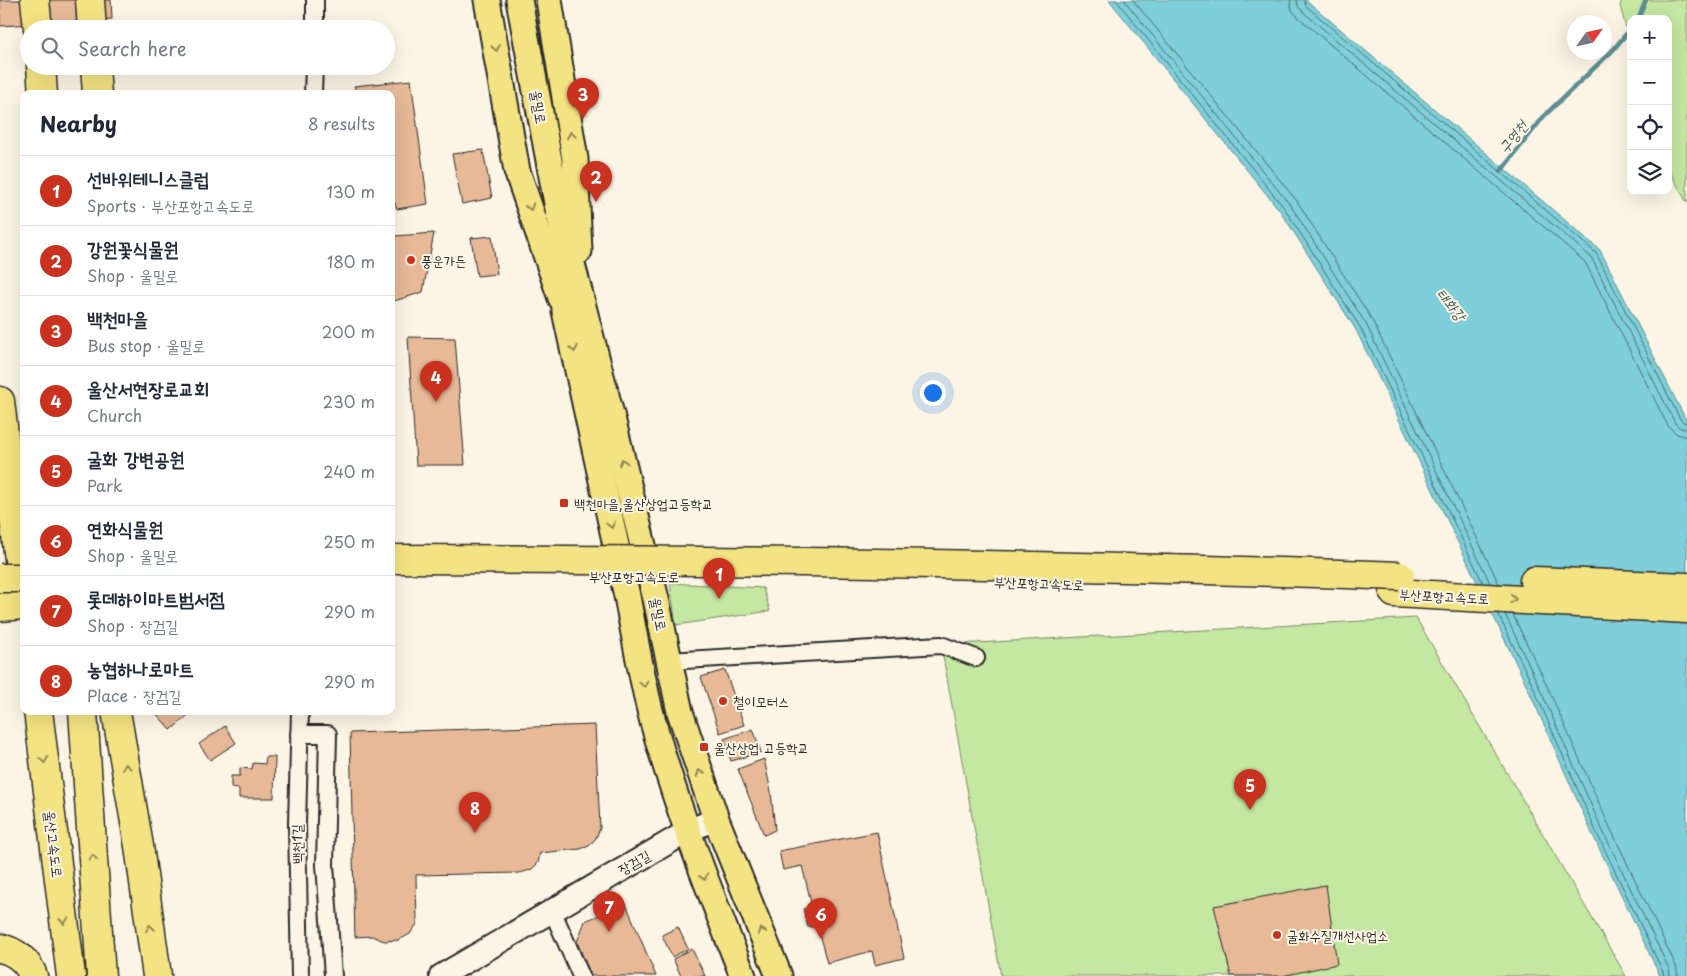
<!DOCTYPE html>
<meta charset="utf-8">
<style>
:root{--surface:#fff;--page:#f2f2f3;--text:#1f2937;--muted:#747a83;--line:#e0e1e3;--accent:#c8321e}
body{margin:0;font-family:"Playpen Sans","Poor Story",sans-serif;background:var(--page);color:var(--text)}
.controls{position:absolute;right:15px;top:15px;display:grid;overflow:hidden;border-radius:10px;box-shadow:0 5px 20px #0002}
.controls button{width:45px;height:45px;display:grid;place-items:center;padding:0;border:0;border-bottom:1px solid var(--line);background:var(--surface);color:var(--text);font:25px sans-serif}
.compass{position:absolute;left:1567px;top:15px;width:45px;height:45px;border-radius:50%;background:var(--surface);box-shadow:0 5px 20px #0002;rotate:56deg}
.you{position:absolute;left:932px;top:392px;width:18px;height:18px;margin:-12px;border:4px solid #fff;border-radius:50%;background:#1a73e8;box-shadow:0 0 0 8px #1a73e833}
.badge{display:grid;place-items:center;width:32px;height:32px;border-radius:50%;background:var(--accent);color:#fff;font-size:16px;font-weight:700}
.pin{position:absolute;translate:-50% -41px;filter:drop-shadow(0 1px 2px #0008)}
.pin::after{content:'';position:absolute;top:26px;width:18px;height:15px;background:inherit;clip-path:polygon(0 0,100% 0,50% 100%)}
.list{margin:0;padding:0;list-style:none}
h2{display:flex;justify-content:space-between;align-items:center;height:65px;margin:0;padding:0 20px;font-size:21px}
h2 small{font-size:16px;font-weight:400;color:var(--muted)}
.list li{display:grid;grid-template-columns:32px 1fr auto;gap:15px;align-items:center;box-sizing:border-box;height:70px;padding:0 20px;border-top:1px solid var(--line)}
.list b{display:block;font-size:19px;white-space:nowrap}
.list p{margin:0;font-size:16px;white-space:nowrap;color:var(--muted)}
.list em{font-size:16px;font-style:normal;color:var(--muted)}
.icon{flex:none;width:28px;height:28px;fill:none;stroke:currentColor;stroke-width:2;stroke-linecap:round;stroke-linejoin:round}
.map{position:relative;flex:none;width:1687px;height:976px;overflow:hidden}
.search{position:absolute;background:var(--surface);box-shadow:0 5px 20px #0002;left:20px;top:20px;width:375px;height:55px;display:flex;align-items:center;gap:12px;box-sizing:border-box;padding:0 18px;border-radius:28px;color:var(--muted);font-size:19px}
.panel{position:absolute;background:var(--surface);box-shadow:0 5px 20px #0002;left:20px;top:90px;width:375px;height:625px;border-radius:10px}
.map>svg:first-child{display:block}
.green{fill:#c4e7a1;stroke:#788966}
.water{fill:#7ecfd9;stroke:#5d8d93}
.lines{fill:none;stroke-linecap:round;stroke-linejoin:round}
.shore{stroke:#4c6d71;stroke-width:1}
.stream{stroke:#5d8d93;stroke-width:4.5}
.building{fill:#e7b997;stroke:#2b2b2b}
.street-casing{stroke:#2b2b2b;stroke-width:20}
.secondary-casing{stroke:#2b2b2b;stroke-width:26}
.primary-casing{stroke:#2b2b2b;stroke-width:29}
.highway-casing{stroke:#2b2b2b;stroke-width:31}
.street{stroke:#fcf5e5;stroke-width:16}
.secondary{stroke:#fcf5e5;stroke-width:22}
.primary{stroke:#f4e382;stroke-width:25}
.highway{stroke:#f4e382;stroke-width:28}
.highway-bridge-casing{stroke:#2b2b2b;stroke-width:31;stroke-linecap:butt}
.highway-bridge{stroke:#f4e382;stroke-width:28}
.oneway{stroke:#908756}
.poi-dot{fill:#c8321e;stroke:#fcf5e5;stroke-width:2}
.labels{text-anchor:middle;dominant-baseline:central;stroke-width:4;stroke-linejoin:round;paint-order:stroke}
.street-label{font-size:14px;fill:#2b2b2b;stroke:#fcf5e5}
.poi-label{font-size:14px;fill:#2b2b2b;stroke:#fcf5e5;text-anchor:start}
.water-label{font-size:15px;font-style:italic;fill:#445c5f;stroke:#fcf5e5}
</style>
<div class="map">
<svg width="1687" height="976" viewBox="0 0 1687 976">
<rect width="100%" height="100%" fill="#fcf5e5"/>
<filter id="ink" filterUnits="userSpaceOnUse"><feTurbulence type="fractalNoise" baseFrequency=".02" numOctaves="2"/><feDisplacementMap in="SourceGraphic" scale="10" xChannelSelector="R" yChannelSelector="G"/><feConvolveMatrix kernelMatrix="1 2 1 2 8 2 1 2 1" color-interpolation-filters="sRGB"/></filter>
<g filter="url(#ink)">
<g class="green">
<path d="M1622,0H1687V203L1668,168V19H1631V47L1620,6Z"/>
<path d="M670,583L763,588L770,611L676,625Z"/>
<path d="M1416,618L1626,976H1001L941,645Z"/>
</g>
<path class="water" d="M1109,0H1306L1600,250L1687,422V976H1660L1590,829L1526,684L1356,330L1281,212Z"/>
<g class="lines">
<g class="shore">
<path d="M1116,0L1285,209L1360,327L1483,583"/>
<path d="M1124,0L1291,206L1366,324L1490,583"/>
<path d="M1133,0L1297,201L1372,320L1499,584"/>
<path d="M1290,0L1292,10L1297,16L1585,262L1668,426L1677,434L1687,437"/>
<path d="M1297,0L1298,6L1302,11L1591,257L1675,423L1680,428L1687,429"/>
<path d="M1304,0L1306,6L1596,253L1680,419L1683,422L1687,423"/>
<path d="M1498,614L1531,682L1594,827L1663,972L1664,976"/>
<path d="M1505,614L1536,680L1600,825L1669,969L1670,976"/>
<path d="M1513,615L1543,677L1607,821L1676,966L1678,976"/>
</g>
<g class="stream">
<path d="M1638,19L1646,0"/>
<path d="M1501,171L1544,116L1613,50L1631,28"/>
</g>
</g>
<g class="building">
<path d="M0,0H111L112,19L0,26Z"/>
<path d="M411,80L428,204L397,209L391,193V94H357L354,86Z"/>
<path d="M483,150L492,198L462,204L452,154Z"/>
<path d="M434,233L423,292L391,302L395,236Z"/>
<path d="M492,236L497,274L477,276L471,238Z"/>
<path d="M408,337L455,338L465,465H416Z"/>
<path d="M725,670L744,725L720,733L701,677Z"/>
<path d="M154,711H190L191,713L171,730Z"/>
<path d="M595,725L600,828L596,838L589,846L580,849L540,853L538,863L531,870L519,873L416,875L417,924L410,934L399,940L384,941L372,936L355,937L350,733Z"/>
<path d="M225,726L236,743L210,760L199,744Z"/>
<path d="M753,729L761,752L731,761L724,739Z"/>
<path d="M266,757H275L274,798H239V789L231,788V776H240V768L252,769L253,763L265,764Z"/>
<path d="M764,759L771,792L775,830L764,835L738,769Z"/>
<path d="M877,832L904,958L875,965L872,951L827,963L817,926L808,927L803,909L812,906L802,866L783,870L779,851Z"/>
<path d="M1326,885L1337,964L1282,976H1231L1214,906Z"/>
<path d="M626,904L656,976H591L577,942L585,921Z"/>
<path d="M678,927L688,949L672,957L662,935Z"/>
<path d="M692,949L705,976H681L673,959Z"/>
</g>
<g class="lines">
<defs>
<g id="street">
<path d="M315,29V0"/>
<path d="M313,94L314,66"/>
<path d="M668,661L941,645L976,658"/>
<path d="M299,734H328L325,865L333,976"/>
<path d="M552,910L581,976"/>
<path d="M300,976L297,824L300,711"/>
</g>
<path id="secondary" d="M441,976L688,831L716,819"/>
<g id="primary">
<path d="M487,0L517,171L561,298"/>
<path d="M519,0L559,214L614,426L656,599L680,712L716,819L779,976"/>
<path d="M549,0L575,159L579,251"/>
<path d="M563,276L565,311C586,406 607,501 627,596C635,638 642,681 653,722C677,809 710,892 743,976"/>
</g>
<g id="highway">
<path d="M35,0L38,29"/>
<path d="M90,0L92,29"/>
<path d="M41,66L43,94"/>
<path d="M95,66L97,94"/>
<path d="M0,401L24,602"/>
<path d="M1534,581L1687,587"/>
<path d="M1394,593L1687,609"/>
<path d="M0,607L24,605"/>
<path d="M38,711L71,976"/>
<path d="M83,711L101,976"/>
<path d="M116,711L139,846L157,976"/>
<path d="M0,948C15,951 28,961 33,976"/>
</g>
</defs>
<use href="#street" class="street-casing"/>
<use href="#secondary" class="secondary-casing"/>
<use href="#primary" class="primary-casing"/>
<use href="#highway" class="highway-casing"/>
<use href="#street" class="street"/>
<use href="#secondary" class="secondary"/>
<use href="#primary" class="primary"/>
<use href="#highway" class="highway"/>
<defs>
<g id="highway-bridge">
<path d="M391,559C728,560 1064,564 1400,576"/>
<path d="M0,578H24"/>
</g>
</defs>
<use href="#highway-bridge" class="highway-bridge-casing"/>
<use href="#highway-bridge" class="highway-bridge"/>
</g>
<defs><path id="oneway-chevron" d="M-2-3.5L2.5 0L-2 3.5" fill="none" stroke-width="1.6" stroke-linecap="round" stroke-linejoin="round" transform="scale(1.25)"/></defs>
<g class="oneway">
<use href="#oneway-chevron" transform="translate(496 48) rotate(80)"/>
<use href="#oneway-chevron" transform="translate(571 135) rotate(-99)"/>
<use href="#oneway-chevron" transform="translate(530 207) rotate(71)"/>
<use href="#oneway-chevron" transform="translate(574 349) rotate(78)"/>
<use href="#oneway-chevron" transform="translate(623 462) rotate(-103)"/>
<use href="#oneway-chevron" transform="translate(611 525) rotate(78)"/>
<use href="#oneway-chevron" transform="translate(1513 599) rotate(3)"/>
<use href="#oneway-chevron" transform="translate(644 684) rotate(77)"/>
<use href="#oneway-chevron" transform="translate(44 760) rotate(83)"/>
<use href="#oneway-chevron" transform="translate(126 767) rotate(-99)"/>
<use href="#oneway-chevron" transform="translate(700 773) rotate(-110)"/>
<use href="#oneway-chevron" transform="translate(93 858) rotate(-94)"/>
<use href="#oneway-chevron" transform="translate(704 877) rotate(71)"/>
<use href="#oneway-chevron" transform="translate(64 921) rotate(83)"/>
<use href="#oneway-chevron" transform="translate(150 928) rotate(-99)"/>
<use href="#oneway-chevron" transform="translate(761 931) rotate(-112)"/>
</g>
</g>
<g class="poi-dot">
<circle cx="411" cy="260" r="5"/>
<rect x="559" y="498" width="10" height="10" rx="2.5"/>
<circle cx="723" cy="701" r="5"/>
<rect x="699" y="742" width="10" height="10" rx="2.5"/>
<circle cx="1277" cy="935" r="5"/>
</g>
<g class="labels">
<g class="street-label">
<text transform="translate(539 107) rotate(80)">울밀로</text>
<text x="634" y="576">부산포항고속도로</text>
<text transform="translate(1039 583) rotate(2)">부산포항고속도로</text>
<text transform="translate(1444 596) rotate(3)">부산포항고속도로</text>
<text transform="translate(659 614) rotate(78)">울밀로</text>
<text transform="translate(54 844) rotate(83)">울산고속도로</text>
<text transform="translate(297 844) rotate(-91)">백천1길</text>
<text transform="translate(634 862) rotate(-30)">장검길</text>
</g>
<g class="poi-label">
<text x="421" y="260">풍운가든</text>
<text x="574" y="503">백천마을,울산상업고등학교</text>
<text x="733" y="701">철이모터스</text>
<text x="714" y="747">울산상업 고등학교</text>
<text x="1287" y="935">굴화수질개선사업소</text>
</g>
<g class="water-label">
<text transform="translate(1512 136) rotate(-51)">구영천</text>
<text transform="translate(1452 304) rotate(51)">태화강</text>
</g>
</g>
</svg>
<div class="controls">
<button>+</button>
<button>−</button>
<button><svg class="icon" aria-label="locate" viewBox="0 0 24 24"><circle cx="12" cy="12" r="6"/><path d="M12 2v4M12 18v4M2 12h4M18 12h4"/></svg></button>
<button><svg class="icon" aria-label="layers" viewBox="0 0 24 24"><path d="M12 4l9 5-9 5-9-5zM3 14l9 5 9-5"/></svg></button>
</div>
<svg class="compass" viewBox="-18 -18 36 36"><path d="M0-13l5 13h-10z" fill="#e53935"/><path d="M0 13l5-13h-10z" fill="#747a83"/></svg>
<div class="you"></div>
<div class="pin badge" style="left:719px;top:599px">1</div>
<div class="pin badge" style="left:596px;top:202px">2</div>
<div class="pin badge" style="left:583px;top:119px">3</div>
<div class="pin badge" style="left:436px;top:402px">4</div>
<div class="pin badge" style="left:1250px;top:810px">5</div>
<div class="pin badge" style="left:821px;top:939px">6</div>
<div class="pin badge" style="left:609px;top:932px">7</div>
<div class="pin badge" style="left:475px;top:833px">8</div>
<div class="search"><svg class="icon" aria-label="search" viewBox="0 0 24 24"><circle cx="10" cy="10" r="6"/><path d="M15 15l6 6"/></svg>Search here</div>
<section class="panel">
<h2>Nearby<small>8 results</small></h2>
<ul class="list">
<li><span class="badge">1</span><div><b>선바위테니스클럽</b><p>Sports · 부산포항고속도로</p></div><em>130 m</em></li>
<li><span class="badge">2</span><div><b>강원꽃식물원</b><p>Shop · 울밀로</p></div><em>180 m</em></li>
<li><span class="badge">3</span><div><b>백천마을</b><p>Bus stop · 울밀로</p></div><em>200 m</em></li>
<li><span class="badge">4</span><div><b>울산서현장로교회</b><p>Church</p></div><em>230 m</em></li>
<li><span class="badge">5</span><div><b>굴화 강변공원</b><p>Park</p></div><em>240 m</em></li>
<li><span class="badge">6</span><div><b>연화식물원</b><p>Shop · 울밀로</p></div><em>250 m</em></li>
<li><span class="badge">7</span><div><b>롯데하이마트범서점</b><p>Shop · 장검길</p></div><em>290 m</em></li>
<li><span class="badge">8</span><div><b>농협하나로마트</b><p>Place · 장검길</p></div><em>290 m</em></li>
</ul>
</section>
</div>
